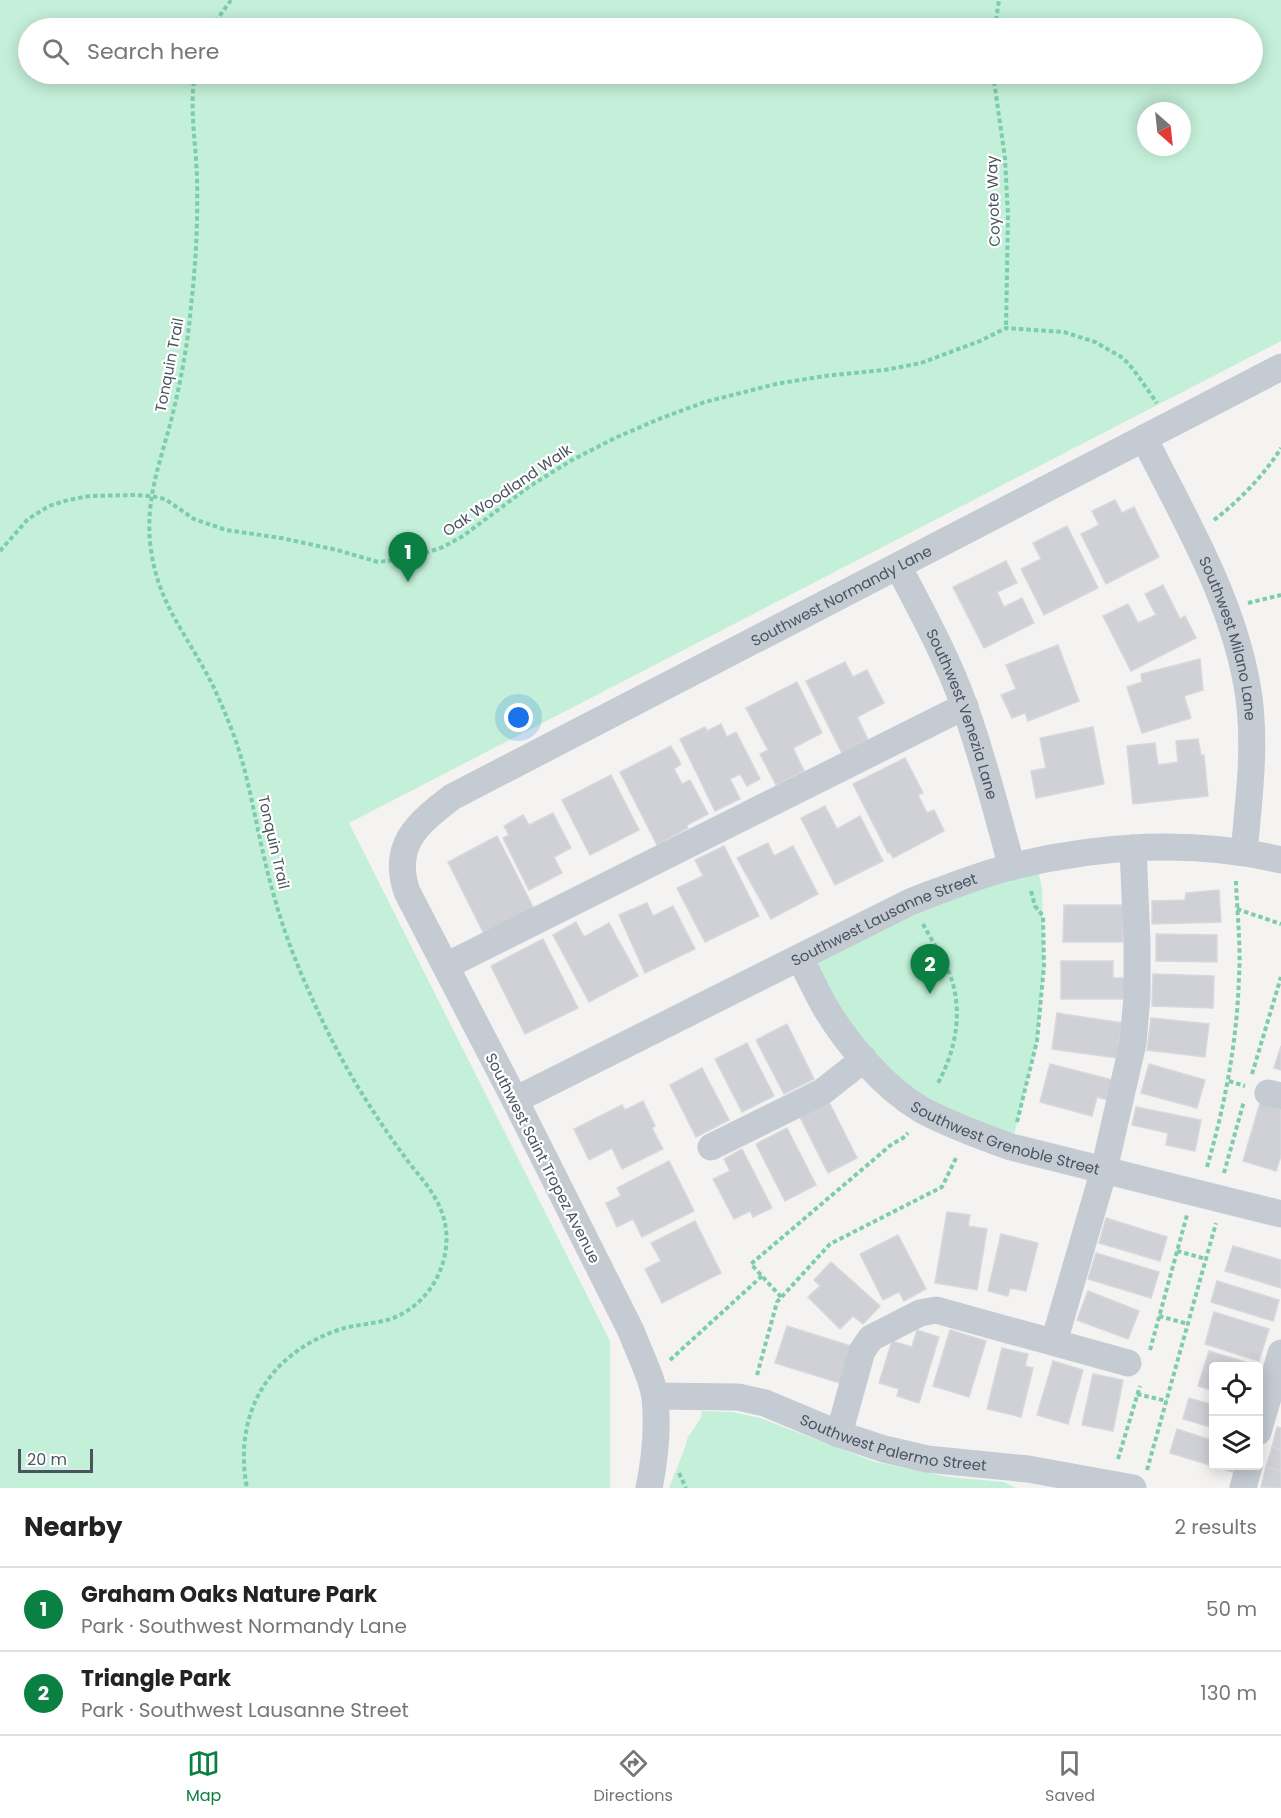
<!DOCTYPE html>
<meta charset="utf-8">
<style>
:root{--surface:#fff;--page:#f2f2f2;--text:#222;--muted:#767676;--line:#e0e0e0;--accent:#0b8043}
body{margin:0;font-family:Poppins,sans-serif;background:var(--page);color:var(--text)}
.controls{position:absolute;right:18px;bottom:18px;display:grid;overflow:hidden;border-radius:6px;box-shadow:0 3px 15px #0003}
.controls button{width:54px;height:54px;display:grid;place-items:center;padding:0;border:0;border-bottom:2px solid var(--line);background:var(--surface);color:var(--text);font:30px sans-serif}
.compass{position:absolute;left:1137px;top:102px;width:54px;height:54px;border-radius:50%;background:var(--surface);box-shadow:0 3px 15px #0003;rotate:153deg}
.scale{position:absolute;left:18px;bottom:15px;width:75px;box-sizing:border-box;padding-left:6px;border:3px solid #4a5360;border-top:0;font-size:16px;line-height:21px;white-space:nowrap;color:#4a5360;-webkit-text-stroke:4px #fff;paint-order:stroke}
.you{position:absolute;left:519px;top:718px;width:21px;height:21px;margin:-15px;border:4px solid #fff;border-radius:50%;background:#1a73e8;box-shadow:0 0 0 9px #1a73e833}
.badge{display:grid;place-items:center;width:39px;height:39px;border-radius:50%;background:var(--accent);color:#fff;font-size:20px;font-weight:700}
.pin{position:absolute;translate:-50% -50px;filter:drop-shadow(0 2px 3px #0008)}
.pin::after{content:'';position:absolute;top:32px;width:21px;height:18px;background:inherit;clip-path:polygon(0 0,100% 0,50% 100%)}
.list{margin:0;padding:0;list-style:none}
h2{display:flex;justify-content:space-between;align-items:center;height:78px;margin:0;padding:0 24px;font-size:26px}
h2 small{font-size:20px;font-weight:400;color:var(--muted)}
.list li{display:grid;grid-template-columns:39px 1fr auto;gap:18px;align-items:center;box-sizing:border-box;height:84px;padding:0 24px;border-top:2px solid var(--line)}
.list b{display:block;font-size:22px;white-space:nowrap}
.list p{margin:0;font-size:20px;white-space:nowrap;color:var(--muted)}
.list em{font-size:20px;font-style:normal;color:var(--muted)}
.icon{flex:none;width:33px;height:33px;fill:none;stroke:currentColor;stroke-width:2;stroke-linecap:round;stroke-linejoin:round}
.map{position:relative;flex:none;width:1281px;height:1488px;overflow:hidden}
.search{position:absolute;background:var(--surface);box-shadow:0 3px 15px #0003;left:18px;right:18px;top:18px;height:66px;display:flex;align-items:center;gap:15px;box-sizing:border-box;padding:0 21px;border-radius:33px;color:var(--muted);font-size:22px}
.sheet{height:246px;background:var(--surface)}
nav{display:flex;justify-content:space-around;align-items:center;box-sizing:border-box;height:84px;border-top:2px solid var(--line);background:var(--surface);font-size:16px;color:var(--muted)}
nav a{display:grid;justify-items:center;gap:3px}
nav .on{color:var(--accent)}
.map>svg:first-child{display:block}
.green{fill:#c4efd9;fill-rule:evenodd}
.building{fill:#cfd1d6;stroke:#d7d8dd;stroke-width:1.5}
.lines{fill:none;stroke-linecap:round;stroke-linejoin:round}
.path{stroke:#7ccdad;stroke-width:4;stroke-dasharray:4.5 3;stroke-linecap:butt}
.minor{stroke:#c4cbd3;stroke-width:27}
.labels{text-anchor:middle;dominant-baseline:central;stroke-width:4.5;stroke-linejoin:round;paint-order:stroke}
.street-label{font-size:15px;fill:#4a5360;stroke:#fff}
</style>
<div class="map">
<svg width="1281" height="1488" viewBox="0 0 1281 1488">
<rect width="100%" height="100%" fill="#f4f3f2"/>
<g class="green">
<path d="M0,0H1281V341L349,823L610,1341V1488H0ZM28,28H1252V74H28ZM1146,111H1182V147H1146Z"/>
<path d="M1036,862L1042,888L1044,966L1037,1041L1011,1147L898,1093L800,958Z"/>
<path d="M702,1411L732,1412L760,1418L875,1462L949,1477L1004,1482L1016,1488H669L684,1450L688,1437L701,1418Z"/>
</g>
<g class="building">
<path d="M1115,500L1122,513L1134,507L1159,557L1106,584L1081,534L1099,525L1092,511Z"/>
<path d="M1067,526L1098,588L1044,615L1021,569L1041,559L1033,543Z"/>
<path d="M1006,561L1017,583L997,592L1004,607L1022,598L1034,623L984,648L953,587Z"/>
<path d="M1163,585L1180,619L1185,616L1196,638L1131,671L1103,616L1128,604L1138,623L1156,615L1145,594Z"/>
<path d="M1058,645L1079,701L1028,721L1025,713L1012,718L1001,695L1016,689L1006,665Z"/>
<path d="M1200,659L1203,690L1184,696L1191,718L1142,733L1127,687L1142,682L1141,674Z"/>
<path d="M845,662L853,677L867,670L884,703L857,717L868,740L842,753L806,681Z"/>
<path d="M797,682L822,733L793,748L804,771L776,785L760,754L768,750L746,708Z"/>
<path d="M721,724L727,737L736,732L760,779L747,786L740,774L730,779L740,799L715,811L680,739L705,727L707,731Z"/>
<path d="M1093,727L1104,784L1036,798L1031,771L1046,768L1040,738Z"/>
<path d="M1198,739L1201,755H1204L1208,796L1133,804L1127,746L1155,743L1158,765L1178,762L1176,741Z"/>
<path d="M671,746L681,764L674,769L682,784L690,780L708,814L687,825L688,828L657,845L620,772Z"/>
<path d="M905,758L923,793L918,795L927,813L934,810L944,831L893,858L890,852L888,853L853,784Z"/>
<path d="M611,775L639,830L590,855L562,800Z"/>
<path d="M825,806L837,829L860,816L883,861L835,885L801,818Z"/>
<path d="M553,813L571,848L554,857L562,873L529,890L503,838L509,835L504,826L523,815L529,825Z"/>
<path d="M497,836L534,909L484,934L448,862Z"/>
<path d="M768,843L774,856L793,846L818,894L771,919L737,858Z"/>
<path d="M724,846L759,916L705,942L677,888L703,876L695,860Z"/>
<path d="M1219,890L1221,922L1152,924V901L1185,900L1186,893Z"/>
<path d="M647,903L653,916L673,906L695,949L645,973L619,915Z"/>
<path d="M1064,905H1123V942H1063Z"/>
<path d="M576,922L584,937L609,923L638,976L589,1002L553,935Z"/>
<path d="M1156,934L1217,935V962L1156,961Z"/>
<path d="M543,939L578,1008L525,1034L491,966Z"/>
<path d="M1061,961H1113V978H1125V999H1061Z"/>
<path d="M1153,974L1214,976L1213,1008L1152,1006Z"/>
<path d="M1057,1013L1122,1023L1117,1058L1052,1049Z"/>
<path d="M1151,1018L1209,1024L1205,1057L1147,1050Z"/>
<path d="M787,1024L814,1079L784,1094L756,1040Z"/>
<path d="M747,1043L774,1096L742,1112L715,1059Z"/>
<path d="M1281,1046V1070L1274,1068Z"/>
<path d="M1050,1064L1113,1080L1108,1100L1097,1097L1092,1116L1040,1102Z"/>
<path d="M1149,1064L1205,1080L1197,1108L1141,1093Z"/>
<path d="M702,1068L729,1120L696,1137L670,1085Z"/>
<path d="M643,1101L655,1126L652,1128L663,1149L622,1169L612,1148L589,1160L574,1129L622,1105L625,1110Z"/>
<path d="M829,1102L857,1158L828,1173L800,1117Z"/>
<path d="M1260,1103L1281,1110V1156L1276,1171L1243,1161Z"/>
<path d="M1136,1107L1201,1120L1195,1151L1166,1145L1168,1133L1132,1125Z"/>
<path d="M787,1128L816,1185L785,1201L756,1144Z"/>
<path d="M742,1149L772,1208L753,1217L750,1211L734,1219L713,1179L730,1171L724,1159Z"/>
<path d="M669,1161L694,1211L642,1237L633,1219L617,1227L606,1203L621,1196L617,1188Z"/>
<path d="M947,1212L970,1215L968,1226L987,1229L977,1290L935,1283Z"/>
<path d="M1106,1218L1167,1237L1160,1261L1099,1243Z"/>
<path d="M695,1221L721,1273L662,1303L645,1269L661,1261L651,1243Z"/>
<path d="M1001,1234L1038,1243L1026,1291L1010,1288L1008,1296L988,1291Z"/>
<path d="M898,1235L926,1289L904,1301L899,1292L883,1300L860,1254Z"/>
<path d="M1233,1246L1281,1260V1288L1225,1271Z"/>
<path d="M1096,1253L1159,1272L1151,1298L1088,1279Z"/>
<path d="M831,1262L880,1306L863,1324L853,1316L840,1329L808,1297L820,1286L814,1280Z"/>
<path d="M1217,1281L1279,1300L1273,1321L1211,1302Z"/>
<path d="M1088,1291L1139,1311L1128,1339L1077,1320Z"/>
<path d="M1214,1312L1269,1329L1259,1361L1205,1344Z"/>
<path d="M787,1326L851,1346L840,1383L775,1363Z"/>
<path d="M917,1330L939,1337L919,1403L897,1396L899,1389L879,1383L892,1341L912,1347Z"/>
<path d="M950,1330L986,1341L969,1397L933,1386Z"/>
<path d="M1002,1348L1028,1354L1025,1366L1033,1368L1021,1417L987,1409Z"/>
<path d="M1209,1351L1258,1366H1214V1391L1198,1386Z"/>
<path d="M1053,1361L1083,1370L1068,1424L1037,1415Z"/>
<path d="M1093,1374L1123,1380L1113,1431L1082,1425Z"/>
<path d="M1189,1398L1214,1405V1428L1183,1419Z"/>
<path d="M1277,1427L1281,1428V1450L1272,1447Z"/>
<path d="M1177,1429L1214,1441V1466H1235L1233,1472L1170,1453Z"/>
<path d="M1272,1447L1281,1450V1471L1266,1467Z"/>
<path d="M1266,1467L1281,1471V1488L1261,1487Z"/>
</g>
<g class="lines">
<g class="path">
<path d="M211,28L231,0"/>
<path d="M995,28L999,0"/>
<path d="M195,74C189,108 196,143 197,178C198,221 196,263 191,306C188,343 181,380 172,417C160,464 144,501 151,550C158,599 180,626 203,667C215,688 224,710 233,733C248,773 254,815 264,857C274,901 288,945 307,987C324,1026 343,1064 366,1100C379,1121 393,1141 407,1160C424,1182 442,1200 446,1229C450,1264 431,1299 400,1315C380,1325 358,1323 338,1330C267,1355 233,1415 247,1488"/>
<path d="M993,74L1005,158L1008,215L1006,328"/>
<path d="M1214,520C1238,502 1266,473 1281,448"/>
<path d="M0,551L28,519L49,506L68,500L90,496L135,495L151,496L165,499L194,519L226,530L281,538L337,550L378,562L411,558L443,547L463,536L530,486L572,460L615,438L659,419L705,402L776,384L824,376L885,370L921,363L980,341L1006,328L1064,332L1095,342L1123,358L1133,369L1157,403"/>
<path d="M1248,603L1281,595"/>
<path d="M1237,909L1281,924"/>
<path d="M923,924C931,939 941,954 948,970C964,1007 957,1048 938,1083"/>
<path d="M1252,1074L1281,977"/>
<path d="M1229,1081L1245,1086"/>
<path d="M1017,1122L1037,1041L1044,966L1043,916L1035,906L1031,891"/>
<path d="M1207,1167C1225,1105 1237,1042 1239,977C1241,945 1237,913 1236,881"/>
<path d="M1224,1173L1244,1101"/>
<path d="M1177,1251L1206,1259"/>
<path d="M781,1297L751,1264L892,1144L903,1138L908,1133"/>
<path d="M1159,1316L1188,1324"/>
<path d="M1150,1350L1187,1215"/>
<path d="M670,1360L762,1276"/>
<path d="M757,1375L777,1302L830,1244L942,1187L956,1158"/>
<path d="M1137,1394L1167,1401"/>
<path d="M1118,1459L1140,1386"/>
<path d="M1147,1470L1216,1223"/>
<path d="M679,1473L686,1488"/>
</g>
<g class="minor">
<path id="s1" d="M1144,438C1184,518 1231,596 1247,685C1257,740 1249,797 1244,852"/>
<path id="s2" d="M898,566C922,612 948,659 965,708C984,760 997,814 1012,867"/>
<path id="s3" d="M800,958C808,974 816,991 825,1007C847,1044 884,1088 922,1110C948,1124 983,1137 1011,1147L1281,1214"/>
<path d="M446,966L965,706"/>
<path d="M1268,1093L1281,1096"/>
<path id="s4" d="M515,1100L910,902C944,889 978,875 1014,866C1100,845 1194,839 1281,860"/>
<path d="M711,1147L822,1092L864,1059"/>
<path d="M1054,1342L1104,1170L1133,1043L1137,996V941L1133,848"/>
<path id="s5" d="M655,1396L738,1397L765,1403L839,1434L884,1449L927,1459L1028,1469L1133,1488"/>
<path d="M1258,1432L1281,1353"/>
<path d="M839,1434L862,1351L871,1338L920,1313L936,1310L1128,1363"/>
<path id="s6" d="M649,1488C655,1459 658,1428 655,1398C653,1379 638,1350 631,1331L515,1100L407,892C391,845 417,824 452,797L1281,367"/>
<path d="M1243,1488L1249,1466"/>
</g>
</g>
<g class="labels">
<g class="street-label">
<text transform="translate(993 201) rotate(-92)">Coyote Way</text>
<text transform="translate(169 365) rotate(-79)">Tonquin Trail</text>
<text transform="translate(507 490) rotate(-34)">Oak Woodland Walk</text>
<text stroke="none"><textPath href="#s6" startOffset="1208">Southwest Normandy Lane</textPath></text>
<text stroke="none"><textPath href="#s1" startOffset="219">Southwest Milano Lane</textPath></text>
<text stroke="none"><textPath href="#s2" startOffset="162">Southwest Venezia Lane</textPath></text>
<text transform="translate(274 842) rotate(77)">Tonquin Trail</text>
<text stroke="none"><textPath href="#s4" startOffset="411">Southwest Lausanne Street</textPath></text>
<text stroke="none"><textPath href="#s3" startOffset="286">Southwest Grenoble Street</textPath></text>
<text transform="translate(543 1158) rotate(63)">Southwest Saint Tropez Avenue</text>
<text stroke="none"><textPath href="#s5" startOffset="246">Southwest Palermo Street</textPath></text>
</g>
</g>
</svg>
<div class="controls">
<button><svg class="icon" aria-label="locate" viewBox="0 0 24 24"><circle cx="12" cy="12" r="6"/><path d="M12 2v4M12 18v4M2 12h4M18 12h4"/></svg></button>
<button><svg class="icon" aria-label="layers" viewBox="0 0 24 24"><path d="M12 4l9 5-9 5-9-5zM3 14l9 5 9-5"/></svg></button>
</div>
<svg class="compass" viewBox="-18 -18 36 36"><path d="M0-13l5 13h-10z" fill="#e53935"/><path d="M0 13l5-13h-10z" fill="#767676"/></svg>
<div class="scale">20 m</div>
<div class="you"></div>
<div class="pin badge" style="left:408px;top:582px">1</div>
<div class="pin badge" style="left:930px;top:994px">2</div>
<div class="search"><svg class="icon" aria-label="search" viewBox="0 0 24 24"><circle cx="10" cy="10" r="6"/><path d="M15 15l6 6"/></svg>Search here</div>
</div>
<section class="sheet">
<h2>Nearby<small>2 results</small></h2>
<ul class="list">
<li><span class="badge">1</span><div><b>Graham Oaks Nature Park</b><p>Park · Southwest Normandy Lane</p></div><em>50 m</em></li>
<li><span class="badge">2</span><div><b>Triangle Park</b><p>Park · Southwest Lausanne Street</p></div><em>130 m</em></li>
</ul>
</section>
<nav>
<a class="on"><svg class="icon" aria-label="map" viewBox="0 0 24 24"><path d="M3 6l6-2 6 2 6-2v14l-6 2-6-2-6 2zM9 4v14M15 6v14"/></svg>Map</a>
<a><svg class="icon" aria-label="directions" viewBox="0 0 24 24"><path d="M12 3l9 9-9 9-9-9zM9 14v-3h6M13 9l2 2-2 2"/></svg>Directions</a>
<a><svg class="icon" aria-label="saved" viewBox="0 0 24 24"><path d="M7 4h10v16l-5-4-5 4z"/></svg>Saved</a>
</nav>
